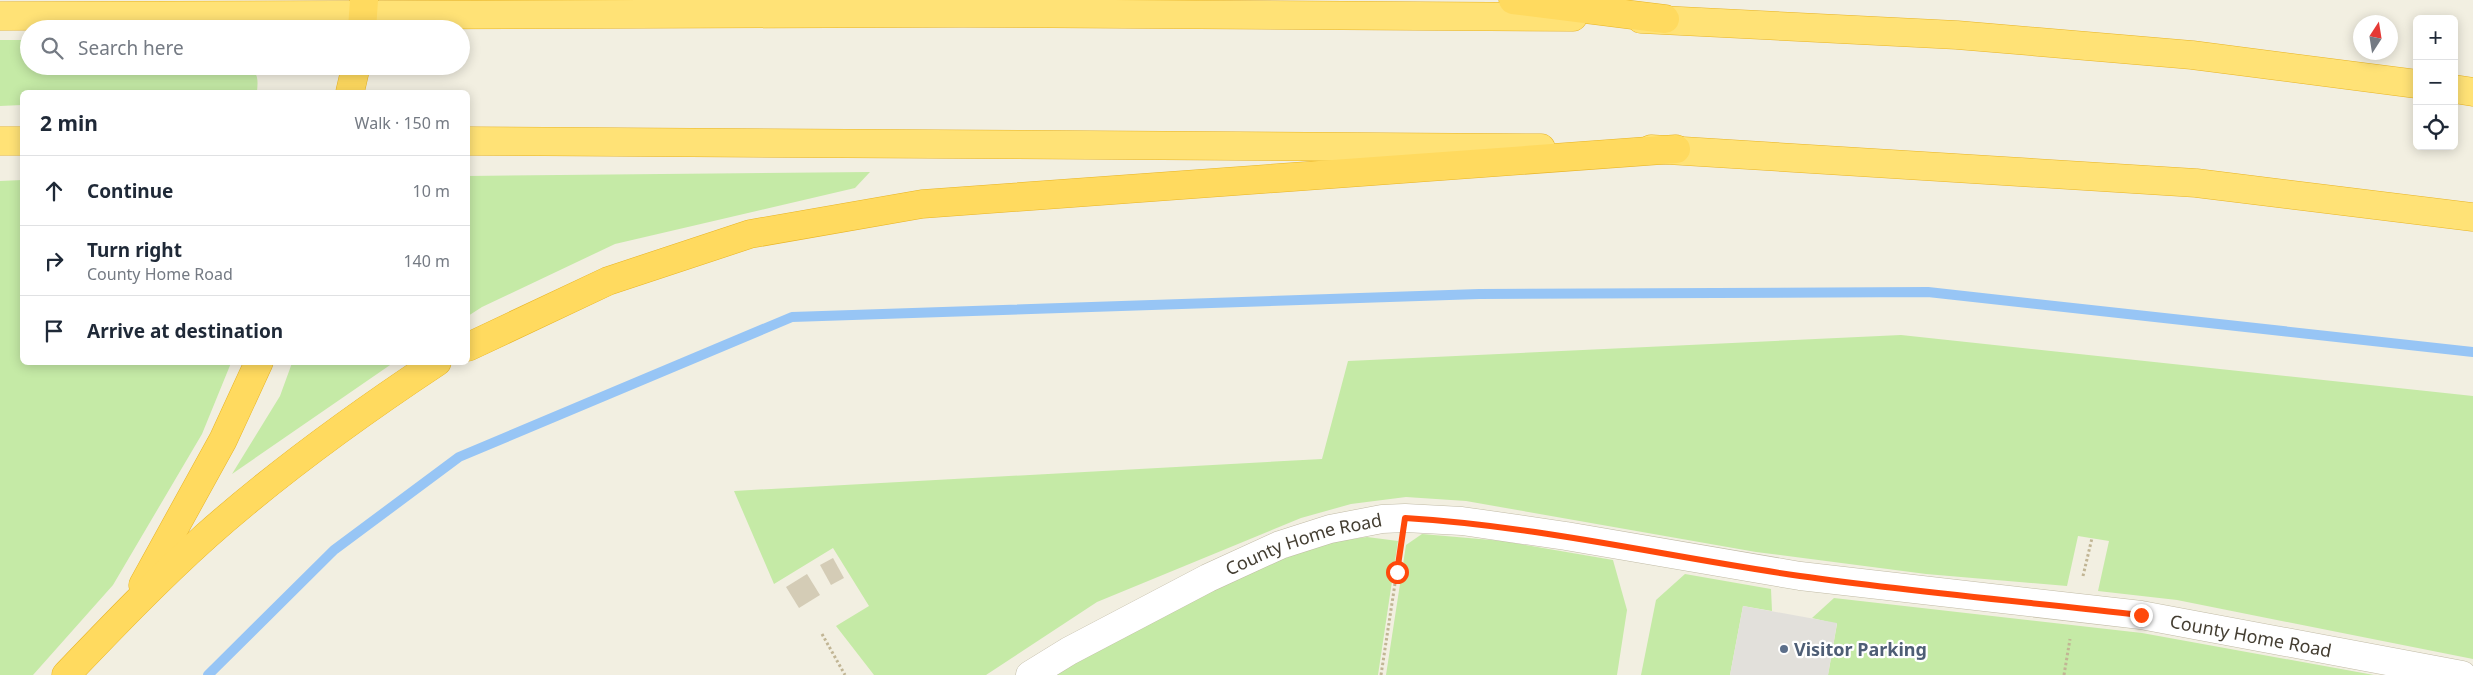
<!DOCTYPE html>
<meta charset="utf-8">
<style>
:root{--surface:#fff;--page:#f6f6f7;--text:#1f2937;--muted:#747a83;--line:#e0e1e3}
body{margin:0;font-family:"Noto Sans",sans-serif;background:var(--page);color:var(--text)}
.controls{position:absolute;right:15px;top:15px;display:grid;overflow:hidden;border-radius:8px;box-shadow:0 2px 12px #0003}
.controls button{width:45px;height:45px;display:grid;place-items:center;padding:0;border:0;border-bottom:1px solid var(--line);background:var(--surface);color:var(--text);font:25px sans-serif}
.compass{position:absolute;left:2353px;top:15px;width:45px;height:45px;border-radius:50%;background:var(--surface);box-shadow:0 2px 12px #0003;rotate:12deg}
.stop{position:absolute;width:15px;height:15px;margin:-11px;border:4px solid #ff490b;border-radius:50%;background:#fff}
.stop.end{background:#ff490b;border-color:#fff;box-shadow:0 1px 5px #0008}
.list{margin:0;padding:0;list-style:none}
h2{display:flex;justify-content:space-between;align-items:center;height:65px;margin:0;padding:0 20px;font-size:21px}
h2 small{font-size:16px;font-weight:400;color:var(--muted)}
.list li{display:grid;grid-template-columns:32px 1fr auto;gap:15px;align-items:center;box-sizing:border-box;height:70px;padding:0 20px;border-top:1px solid var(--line)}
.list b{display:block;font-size:19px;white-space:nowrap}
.list p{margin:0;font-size:16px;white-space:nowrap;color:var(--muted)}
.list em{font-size:16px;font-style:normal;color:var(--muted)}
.icon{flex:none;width:28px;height:28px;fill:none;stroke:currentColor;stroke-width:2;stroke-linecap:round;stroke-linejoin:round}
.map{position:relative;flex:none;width:2473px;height:675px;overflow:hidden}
.search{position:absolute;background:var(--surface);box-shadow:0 2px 12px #0003;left:20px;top:20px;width:450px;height:55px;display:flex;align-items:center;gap:12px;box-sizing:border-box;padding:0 18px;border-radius:28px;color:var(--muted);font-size:19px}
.panel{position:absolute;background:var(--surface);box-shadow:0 2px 12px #0003;left:20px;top:90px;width:450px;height:275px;border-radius:8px}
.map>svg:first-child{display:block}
.green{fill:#c5eaa6}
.parking{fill:#e2e0db}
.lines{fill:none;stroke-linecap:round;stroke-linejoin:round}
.stream{stroke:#97c5f5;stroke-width:10}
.building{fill:#d4ccb6}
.tertiary-casing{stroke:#c1bba6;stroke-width:29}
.trunk-casing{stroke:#e8b425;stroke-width:29}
.motorway-casing{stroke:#e8b425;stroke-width:29}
.path{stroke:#c1b594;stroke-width:3;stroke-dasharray:2.5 2.5;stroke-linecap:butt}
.tertiary{stroke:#fff;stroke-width:28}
.trunk{stroke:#ffe276;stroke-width:28}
.motorway{stroke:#ffda5f;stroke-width:28}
.route{stroke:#ff490b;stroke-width:6}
.service-dot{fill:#5c6f8a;stroke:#fff;stroke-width:2}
.labels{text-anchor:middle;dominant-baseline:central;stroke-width:4.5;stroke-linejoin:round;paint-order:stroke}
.street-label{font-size:18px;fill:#443e32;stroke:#fff}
.service-label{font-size:18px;font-weight:bold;fill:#4e5e75;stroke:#fff;text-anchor:start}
</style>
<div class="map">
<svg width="2473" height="675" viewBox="0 0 2473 675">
<rect width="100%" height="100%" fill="#f2efe1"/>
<g class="green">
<path d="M0,40H29V66H246C259,71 258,80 257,92H22V105L0,106Z"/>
<path d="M870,172L855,188L615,244L482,307L468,316V176Z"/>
<path d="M22,180V362L231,363L202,434L113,585L33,675H0V181Z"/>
<path d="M1901,335L2473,396V659L2177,600L2098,591L2109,541L2078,536L2067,586L1926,574L1756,552L1466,501L1406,497L1351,504L1301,518L1097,602L986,675H874L836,626L869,606L833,548L774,584L734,491L1322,459L1348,361Z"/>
<path d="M292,363H393L232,474L280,396Z"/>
<path d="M1422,534L1503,541L1613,560L1627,610L1617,675H1386L1406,545Z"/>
<path d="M1367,537L1398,541L1378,675H1050L1257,568L1331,542Z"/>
<path d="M1685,574L1771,589L1772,611L1743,606L1730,675H1641L1656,600Z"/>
<path d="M1834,598L2142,633L2374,675H1828L1837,624L1812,618Z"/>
</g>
<path class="parking" d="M1743,606L1837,623L1828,675H1730Z"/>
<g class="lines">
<path class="stream" d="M208,675L334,550L459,457L792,317L1479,294L1928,292L2473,352"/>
</g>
<g class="building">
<path d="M833,558L844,578L831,585L820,565Z"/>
<path d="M807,574L820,595L799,608L786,587Z"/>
</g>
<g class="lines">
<defs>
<g id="tertiary">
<path id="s1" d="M1030,675L1069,651L1208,578L1280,545L1330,529L1382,519L1405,518L1462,521L1566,536L1800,576L2141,615L2462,675"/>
</g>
<g id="trunk">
<path d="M0,16L963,13L1573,17"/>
<path d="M1641,19L1957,35L2192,55L2417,84"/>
<path d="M2454,89L2473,92"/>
<path d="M0,141H22"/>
<path d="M468,141L1541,148"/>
<path d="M1651,149L2196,183L2473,217"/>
</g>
<g id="motorway">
<path d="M1513,0L1665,19"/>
<path d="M362,29L364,0"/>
<path d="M350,92L356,66"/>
<path d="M468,347L608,281L750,234L922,204L1676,149"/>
<path d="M143,585L223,440L259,362"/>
<path d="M66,675C112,627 157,580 206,536C278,472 357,415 437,362"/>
</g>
</defs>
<use href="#tertiary" class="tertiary-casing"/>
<use href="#trunk" class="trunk-casing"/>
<use href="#motorway" class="motorway-casing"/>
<g class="path">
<path d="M2083,576L2092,538"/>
<path d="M822,634L845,675"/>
<path d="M1381,675L1400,551"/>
<path d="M2064,675L2070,639"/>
</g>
<use href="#tertiary" class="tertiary"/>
<use href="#trunk" class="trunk"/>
<use href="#motorway" class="motorway"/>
</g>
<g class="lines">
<path class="route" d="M1397,572L1405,518C1538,526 1668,557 1800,576C1913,592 2027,602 2141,615"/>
</g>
<circle class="service-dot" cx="1784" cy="649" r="5"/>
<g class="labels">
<g class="street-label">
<text stroke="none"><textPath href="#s1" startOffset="305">County Home Road</textPath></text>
<text stroke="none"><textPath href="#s1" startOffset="1265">County Home Road</textPath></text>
</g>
<g class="service-label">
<text x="1794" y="649">Visitor Parking</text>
</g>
</g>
</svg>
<div class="controls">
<button>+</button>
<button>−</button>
<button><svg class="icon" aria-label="locate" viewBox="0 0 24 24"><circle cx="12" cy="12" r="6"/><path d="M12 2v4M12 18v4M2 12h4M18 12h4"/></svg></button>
</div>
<svg class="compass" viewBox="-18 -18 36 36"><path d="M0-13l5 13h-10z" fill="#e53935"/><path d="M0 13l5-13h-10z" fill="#747a83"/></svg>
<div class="stop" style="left:1397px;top:572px"></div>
<div class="stop end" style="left:2141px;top:615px"></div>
<div class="search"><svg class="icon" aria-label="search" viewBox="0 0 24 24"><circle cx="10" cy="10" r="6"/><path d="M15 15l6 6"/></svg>Search here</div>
<section class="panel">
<h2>2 min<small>Walk · 150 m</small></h2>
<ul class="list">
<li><svg class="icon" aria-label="ahead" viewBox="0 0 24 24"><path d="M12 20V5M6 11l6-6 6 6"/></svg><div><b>Continue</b></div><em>10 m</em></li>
<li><svg class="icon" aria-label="right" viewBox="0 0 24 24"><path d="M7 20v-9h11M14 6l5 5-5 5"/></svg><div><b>Turn right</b><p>County Home Road</p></div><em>140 m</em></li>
<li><svg class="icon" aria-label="arrive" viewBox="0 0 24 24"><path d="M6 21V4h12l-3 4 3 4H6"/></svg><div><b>Arrive at destination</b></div></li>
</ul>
</section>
</div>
